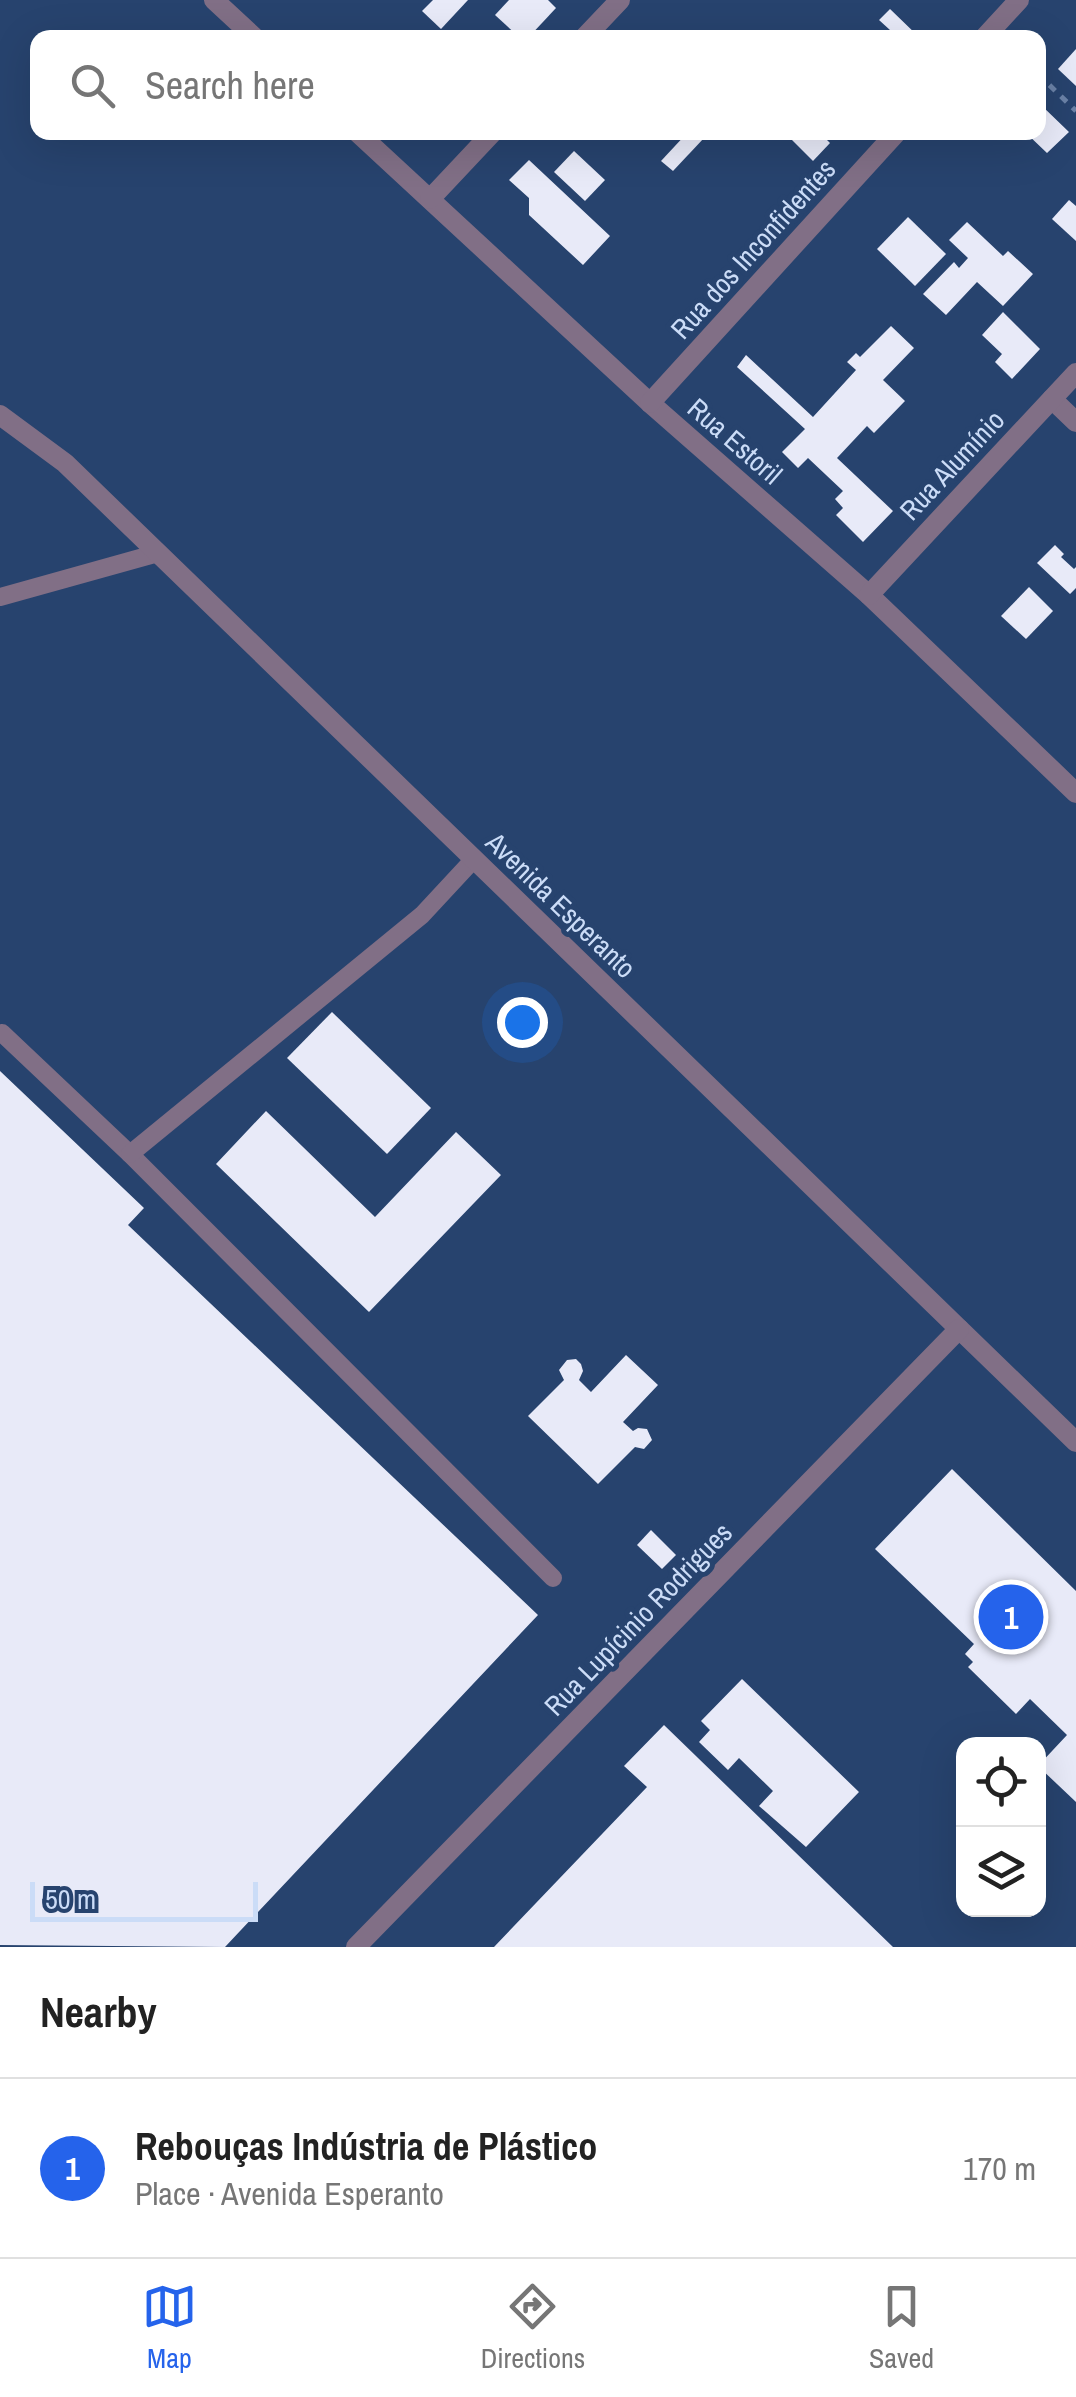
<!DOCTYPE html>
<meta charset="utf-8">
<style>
:root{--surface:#fff;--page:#f6f6f6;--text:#222;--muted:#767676;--line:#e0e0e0;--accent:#2563eb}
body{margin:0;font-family:"Archivo Narrow",sans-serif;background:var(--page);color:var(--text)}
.controls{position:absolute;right:30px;bottom:30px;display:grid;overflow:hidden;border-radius:20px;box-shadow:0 10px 40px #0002}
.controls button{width:90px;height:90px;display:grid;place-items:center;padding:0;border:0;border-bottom:2px solid var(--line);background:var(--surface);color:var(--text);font:50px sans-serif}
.scale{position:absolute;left:30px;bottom:25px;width:228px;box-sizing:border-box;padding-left:10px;border:5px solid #cbdcf7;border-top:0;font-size:28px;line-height:35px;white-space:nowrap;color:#cbdcf7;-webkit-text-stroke:8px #27436e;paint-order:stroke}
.you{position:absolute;left:522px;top:1022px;width:35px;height:35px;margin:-25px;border:8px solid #fff;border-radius:50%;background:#1a73e8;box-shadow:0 0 0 15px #1a73e833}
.badge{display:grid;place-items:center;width:65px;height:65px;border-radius:50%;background:var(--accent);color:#fff;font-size:32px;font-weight:700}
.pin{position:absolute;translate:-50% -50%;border:5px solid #fff;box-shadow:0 2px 10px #0006}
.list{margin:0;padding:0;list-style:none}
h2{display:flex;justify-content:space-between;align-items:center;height:130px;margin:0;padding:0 40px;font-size:42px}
h2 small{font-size:32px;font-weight:400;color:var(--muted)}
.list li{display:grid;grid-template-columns:65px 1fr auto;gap:30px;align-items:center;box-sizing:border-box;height:180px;padding:0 40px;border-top:2px solid var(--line)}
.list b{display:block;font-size:38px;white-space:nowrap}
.list p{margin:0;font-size:32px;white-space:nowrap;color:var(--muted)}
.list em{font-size:32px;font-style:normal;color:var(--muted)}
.icon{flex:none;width:55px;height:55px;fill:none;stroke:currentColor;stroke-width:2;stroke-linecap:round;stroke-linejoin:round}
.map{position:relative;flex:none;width:1076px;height:1947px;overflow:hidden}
.search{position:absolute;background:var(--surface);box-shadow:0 10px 40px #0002;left:30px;right:30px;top:30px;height:110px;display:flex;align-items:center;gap:25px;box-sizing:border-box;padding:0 35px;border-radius:20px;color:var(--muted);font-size:38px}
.sheet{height:310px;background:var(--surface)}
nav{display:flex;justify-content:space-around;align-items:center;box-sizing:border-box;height:140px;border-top:2px solid var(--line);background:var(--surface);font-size:28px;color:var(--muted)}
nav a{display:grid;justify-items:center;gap:5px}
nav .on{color:var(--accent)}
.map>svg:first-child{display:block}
.building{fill:#e8eaf8}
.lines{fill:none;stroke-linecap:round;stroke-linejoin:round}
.path{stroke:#6b82a7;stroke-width:5;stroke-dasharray:8 8;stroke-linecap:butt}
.service{stroke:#816f86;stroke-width:18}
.minor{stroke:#816f86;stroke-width:20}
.labels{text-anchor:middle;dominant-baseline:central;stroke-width:10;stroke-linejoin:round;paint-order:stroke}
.street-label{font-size:28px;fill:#cbdcf7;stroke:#27436e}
</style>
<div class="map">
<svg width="1076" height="1947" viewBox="0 0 1076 1947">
<rect width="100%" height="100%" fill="#27436e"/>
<g class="building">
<path d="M433,0H468L441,29L422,11Z"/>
<path d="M509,0H548L556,8L528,38H520L495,15Z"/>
<path d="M890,9L920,38H883L890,30L879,20Z"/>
<path d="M1076,49V86L1058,69Z"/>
<path d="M1041,105L1069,132L1047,153L1025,132H1038Z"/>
<path d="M688,132H697L704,138L673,171L661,161Z"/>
<path d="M784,132H819L830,143L813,161Z"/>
<path d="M574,151L605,180L585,201L554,172Z"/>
<path d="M529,160L610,236L583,265L529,215V198L509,180Z"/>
<path d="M1069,200L1076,206V241L1052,219Z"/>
<path d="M908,217L946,254L915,286L877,249Z"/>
<path d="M967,222L1003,256L1008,251L1033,274L1003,306L977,282L946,315L923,294L954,262L959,268L968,258L949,240Z"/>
<path d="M1003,312L1040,349L1012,379L995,362L1002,354L982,335Z"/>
<path d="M891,326L914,348L883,380L905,401L874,433L867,426L837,458L893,511L863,542L836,515L843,508L835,499L843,491L808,458L798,468L782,452L805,429L737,367L746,355L813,417L856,370L847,362L856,353L860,357Z"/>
<path d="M1055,545L1064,554L1061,557L1074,569L1076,567V588L1070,594L1037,563Z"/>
<path d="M1029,587L1053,611L1026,639L1001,616Z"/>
<path d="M332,1012L431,1108L387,1154L287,1058Z"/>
<path d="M0,1071L144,1208L128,1225L538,1615L225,1947L0,1945Z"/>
<path d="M266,1111L375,1217L456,1132L501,1175L369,1312L216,1164Z"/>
<path d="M626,1355L658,1385L623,1422L633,1431L638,1428L647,1429L652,1440L644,1449L635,1447L598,1484L528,1416L564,1380L559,1370L567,1360L576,1359L581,1364L583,1371L579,1380L591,1392Z"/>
<path d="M952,1469L1076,1591V1802L1038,1766L1067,1735L1030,1699L1016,1714L968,1667L973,1662L965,1654L974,1644L875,1549Z"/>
<path d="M651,1530L676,1555L662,1569L637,1545Z"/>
<path d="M742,1679L859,1792L806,1847L759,1806L773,1791L739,1758L728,1770L699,1742L710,1730L701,1721Z"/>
<path d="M664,1725L893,1947H494L647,1787L624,1766Z"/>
</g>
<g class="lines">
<path class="path" d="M1038,74L1076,111"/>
<g class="service">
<path d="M0,597L158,553"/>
<path d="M2,1033L130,1154L553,1578"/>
<path d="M130,1154L422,915L474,859"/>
</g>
<g class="minor">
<path d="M214,0L255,38"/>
<path d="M584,38L620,0"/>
<path d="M984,38L1019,0"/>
<path d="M357,132L650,403L869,595L1076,793"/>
<path d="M430,199L493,132"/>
<path d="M1052,399L1076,422"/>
<path d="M650,403L897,132"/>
<path d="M0,415L65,463L1076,1442"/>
<path d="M869,595L1076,373"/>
<path d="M356,1947L959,1329"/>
</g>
</g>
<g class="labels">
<g class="street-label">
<text transform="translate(753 249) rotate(-48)">Rua dos Inconfidentes</text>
<text transform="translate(735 441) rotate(41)">Rua Estoril</text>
<text transform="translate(952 465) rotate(-47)">Rua Alumínio</text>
<text transform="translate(561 905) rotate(44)">Avenida Esperanto</text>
<text transform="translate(638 1619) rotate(-46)">Rua Lupícinio Rodrigues</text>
</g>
</g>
</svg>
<div class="controls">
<button><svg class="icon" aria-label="locate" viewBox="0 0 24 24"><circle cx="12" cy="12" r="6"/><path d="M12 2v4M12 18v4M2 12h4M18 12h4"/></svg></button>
<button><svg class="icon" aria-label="layers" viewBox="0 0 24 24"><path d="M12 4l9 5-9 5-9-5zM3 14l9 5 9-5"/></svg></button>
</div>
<div class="scale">50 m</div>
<div class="you"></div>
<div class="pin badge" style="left:1011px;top:1617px">1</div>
<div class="search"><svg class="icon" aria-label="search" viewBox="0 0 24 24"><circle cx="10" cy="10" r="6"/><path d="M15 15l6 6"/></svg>Search here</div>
</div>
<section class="sheet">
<h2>Nearby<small></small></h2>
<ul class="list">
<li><span class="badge">1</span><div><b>Rebouças Indústria de Plástico</b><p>Place · Avenida Esperanto</p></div><em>170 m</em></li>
</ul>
</section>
<nav>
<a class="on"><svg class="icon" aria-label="map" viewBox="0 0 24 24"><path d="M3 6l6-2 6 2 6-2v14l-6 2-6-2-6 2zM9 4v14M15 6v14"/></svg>Map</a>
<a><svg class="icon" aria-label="directions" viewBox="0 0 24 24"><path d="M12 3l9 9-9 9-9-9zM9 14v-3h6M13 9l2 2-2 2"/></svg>Directions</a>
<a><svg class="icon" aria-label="saved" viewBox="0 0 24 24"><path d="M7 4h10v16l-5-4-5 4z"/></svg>Saved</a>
</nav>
